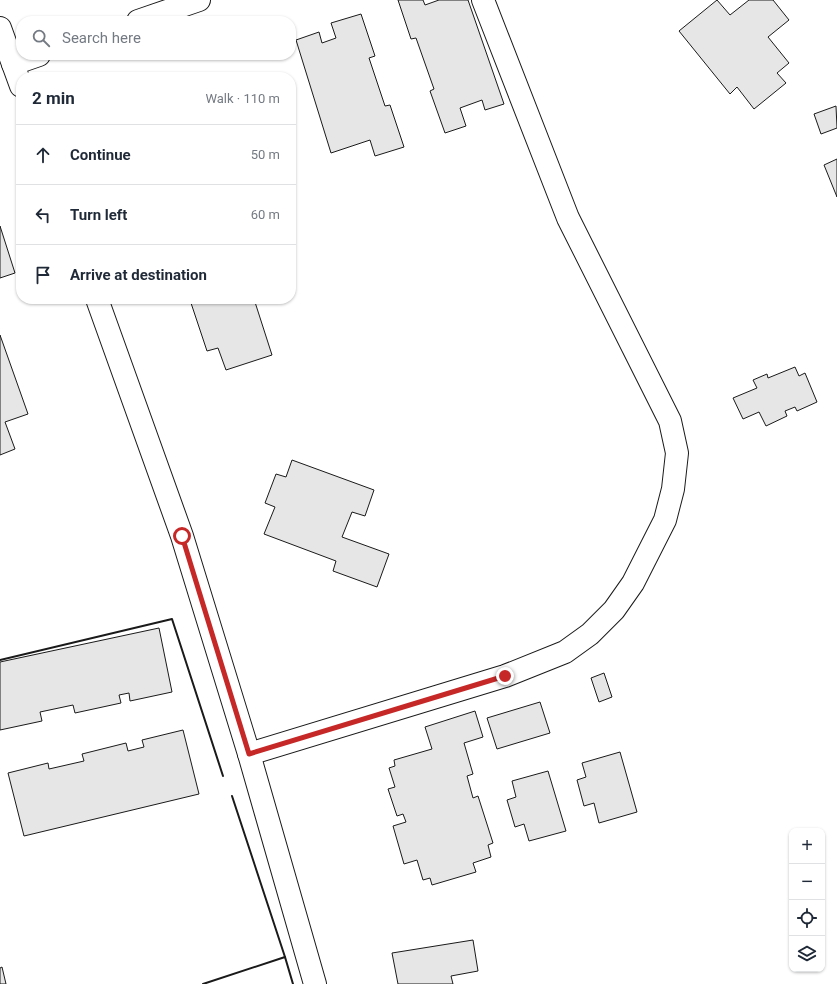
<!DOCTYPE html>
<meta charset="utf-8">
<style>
:root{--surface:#fff;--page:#f2f2f3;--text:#1f2937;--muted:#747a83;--line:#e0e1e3}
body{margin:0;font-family:Roboto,sans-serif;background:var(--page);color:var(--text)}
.controls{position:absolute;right:12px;bottom:12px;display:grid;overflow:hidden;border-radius:8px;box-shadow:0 1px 3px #0004}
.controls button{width:36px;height:36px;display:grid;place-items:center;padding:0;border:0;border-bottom:1px solid var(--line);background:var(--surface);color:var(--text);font:20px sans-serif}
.stop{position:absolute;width:12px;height:12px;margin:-9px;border:3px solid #c62828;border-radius:50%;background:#fff}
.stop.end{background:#c62828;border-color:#fff;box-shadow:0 1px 4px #0008}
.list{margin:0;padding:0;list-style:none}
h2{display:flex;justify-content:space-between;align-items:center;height:52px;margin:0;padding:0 16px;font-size:17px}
h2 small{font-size:13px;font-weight:400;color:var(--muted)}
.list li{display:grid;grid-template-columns:26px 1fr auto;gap:12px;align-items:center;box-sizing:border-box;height:60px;padding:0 16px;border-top:1px solid var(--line)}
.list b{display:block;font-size:15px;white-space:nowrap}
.list em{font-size:13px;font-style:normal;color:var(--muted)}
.icon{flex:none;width:22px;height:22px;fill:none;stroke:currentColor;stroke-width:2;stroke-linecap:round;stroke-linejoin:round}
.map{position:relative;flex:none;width:837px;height:984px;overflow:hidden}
.search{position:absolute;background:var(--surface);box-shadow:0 1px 3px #0004;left:16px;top:16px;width:280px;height:44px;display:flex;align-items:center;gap:10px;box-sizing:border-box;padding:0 14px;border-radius:16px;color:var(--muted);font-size:15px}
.panel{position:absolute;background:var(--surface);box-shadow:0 1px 3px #0004;left:16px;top:72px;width:280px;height:232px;border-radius:16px}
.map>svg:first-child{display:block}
.building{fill:#e6e6e6;stroke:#1a1a1a}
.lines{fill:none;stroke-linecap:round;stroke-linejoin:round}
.street-casing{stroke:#1a1a1a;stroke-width:24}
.street{stroke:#fff;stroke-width:22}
.wall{stroke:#1a1a1a;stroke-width:2}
.route{stroke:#c62828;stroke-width:5}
</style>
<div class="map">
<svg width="837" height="984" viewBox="0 0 837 984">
<rect width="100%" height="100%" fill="#fff"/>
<g class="building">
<path d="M398,0H423L425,5L439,0H468L504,104L485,110L482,100L460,108L466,126L445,133L430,91L434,89L416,38L411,39Z"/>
<path d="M717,0L730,15L749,0H773L789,20L768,37L789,63L777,73L786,83L754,109L737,87L730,94L679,31Z"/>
<path d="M361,14L375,56L369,58L385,106L390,105L404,147L375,156L370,140L331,153L296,40L319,32L322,43L336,38L331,23Z"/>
<path d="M836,106L837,128L821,134L814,114Z"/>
<path d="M837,159V197L824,165Z"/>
<path d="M0,226L15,273L0,278Z"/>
<path d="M194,299H254L272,355L226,370L218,348L207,351L190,300Z"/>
<path d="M0,335L28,414L5,422L15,449L0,455Z"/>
<path d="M795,367L799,376L805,373L817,402L797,411L795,407L785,411L787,416L766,426L759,412L743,419L733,398L757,388L753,380L767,374L768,378Z"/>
<path d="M292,460L374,490L365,516L352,512L342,537L389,554L377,587L333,571L336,561L264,534L275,507L265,503L276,474L286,477Z"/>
<path d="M159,628L172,692L130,701L129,693L119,695L121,703L75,713L73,705L40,712L42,721L0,730V662Z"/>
<path d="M604,673L612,697L599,702L591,678Z"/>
<path d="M540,702L550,733L497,749L487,718Z"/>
<path d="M475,711L483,737L464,743L473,774L467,776L473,798L478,796L493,843L488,845L491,857L473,863L476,872L432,885L430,878L423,880L417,860L404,864L393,826L406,822L403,814L397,816L388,789L395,787L389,768L395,766L394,760L432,749L425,727Z"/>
<path d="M183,730L199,794L24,836L8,773L48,763L49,769L84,761L82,754L126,743L128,751L144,747L142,740Z"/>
<path d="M620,752L637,812L599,823L594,803L584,806L577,780L586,777L582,763Z"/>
<path d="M548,771L566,831L529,841L524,824L515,827L507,800L516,797L512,781Z"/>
<path d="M473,940L478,971L451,976L453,984H398L392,953Z"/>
<path d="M2,967L6,984H0V968Z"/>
</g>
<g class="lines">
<defs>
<g id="street">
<path d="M138,21L199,0"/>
<path d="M0,28L13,64"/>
<path d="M21,86L13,64L39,55"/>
<path d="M97,299L182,536L249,754L315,984"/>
<path d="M249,754L505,676L565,652L590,634L614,610L633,583L665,520L673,489L677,453L670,421L568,218L483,0"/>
</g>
</defs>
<use href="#street" class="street-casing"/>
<use href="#street" class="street"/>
<g class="wall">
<path d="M0,660L172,619L223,776"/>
<path d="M232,796L285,957"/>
<path d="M203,984L285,957L293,984"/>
</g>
</g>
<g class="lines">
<path class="route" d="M182,536L249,754L505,676"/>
</g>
</svg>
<div class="controls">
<button>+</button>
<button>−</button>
<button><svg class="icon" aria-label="locate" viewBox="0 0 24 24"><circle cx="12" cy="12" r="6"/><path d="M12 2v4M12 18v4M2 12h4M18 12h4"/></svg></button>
<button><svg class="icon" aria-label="layers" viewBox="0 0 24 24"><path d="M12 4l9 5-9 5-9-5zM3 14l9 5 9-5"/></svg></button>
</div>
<div class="stop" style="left:182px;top:536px"></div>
<div class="stop end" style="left:505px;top:676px"></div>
<div class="search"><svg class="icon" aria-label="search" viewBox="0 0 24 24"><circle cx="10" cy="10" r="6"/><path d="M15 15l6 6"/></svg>Search here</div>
<section class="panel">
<h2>2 min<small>Walk · 110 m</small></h2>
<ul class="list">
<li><svg class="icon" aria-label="ahead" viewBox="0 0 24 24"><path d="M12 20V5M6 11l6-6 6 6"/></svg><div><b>Continue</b></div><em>50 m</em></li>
<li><svg class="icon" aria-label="left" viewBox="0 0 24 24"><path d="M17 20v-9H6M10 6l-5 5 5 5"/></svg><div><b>Turn left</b></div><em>60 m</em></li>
<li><svg class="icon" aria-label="arrive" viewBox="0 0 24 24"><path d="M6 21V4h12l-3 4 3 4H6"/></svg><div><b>Arrive at destination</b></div></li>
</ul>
</section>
</div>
